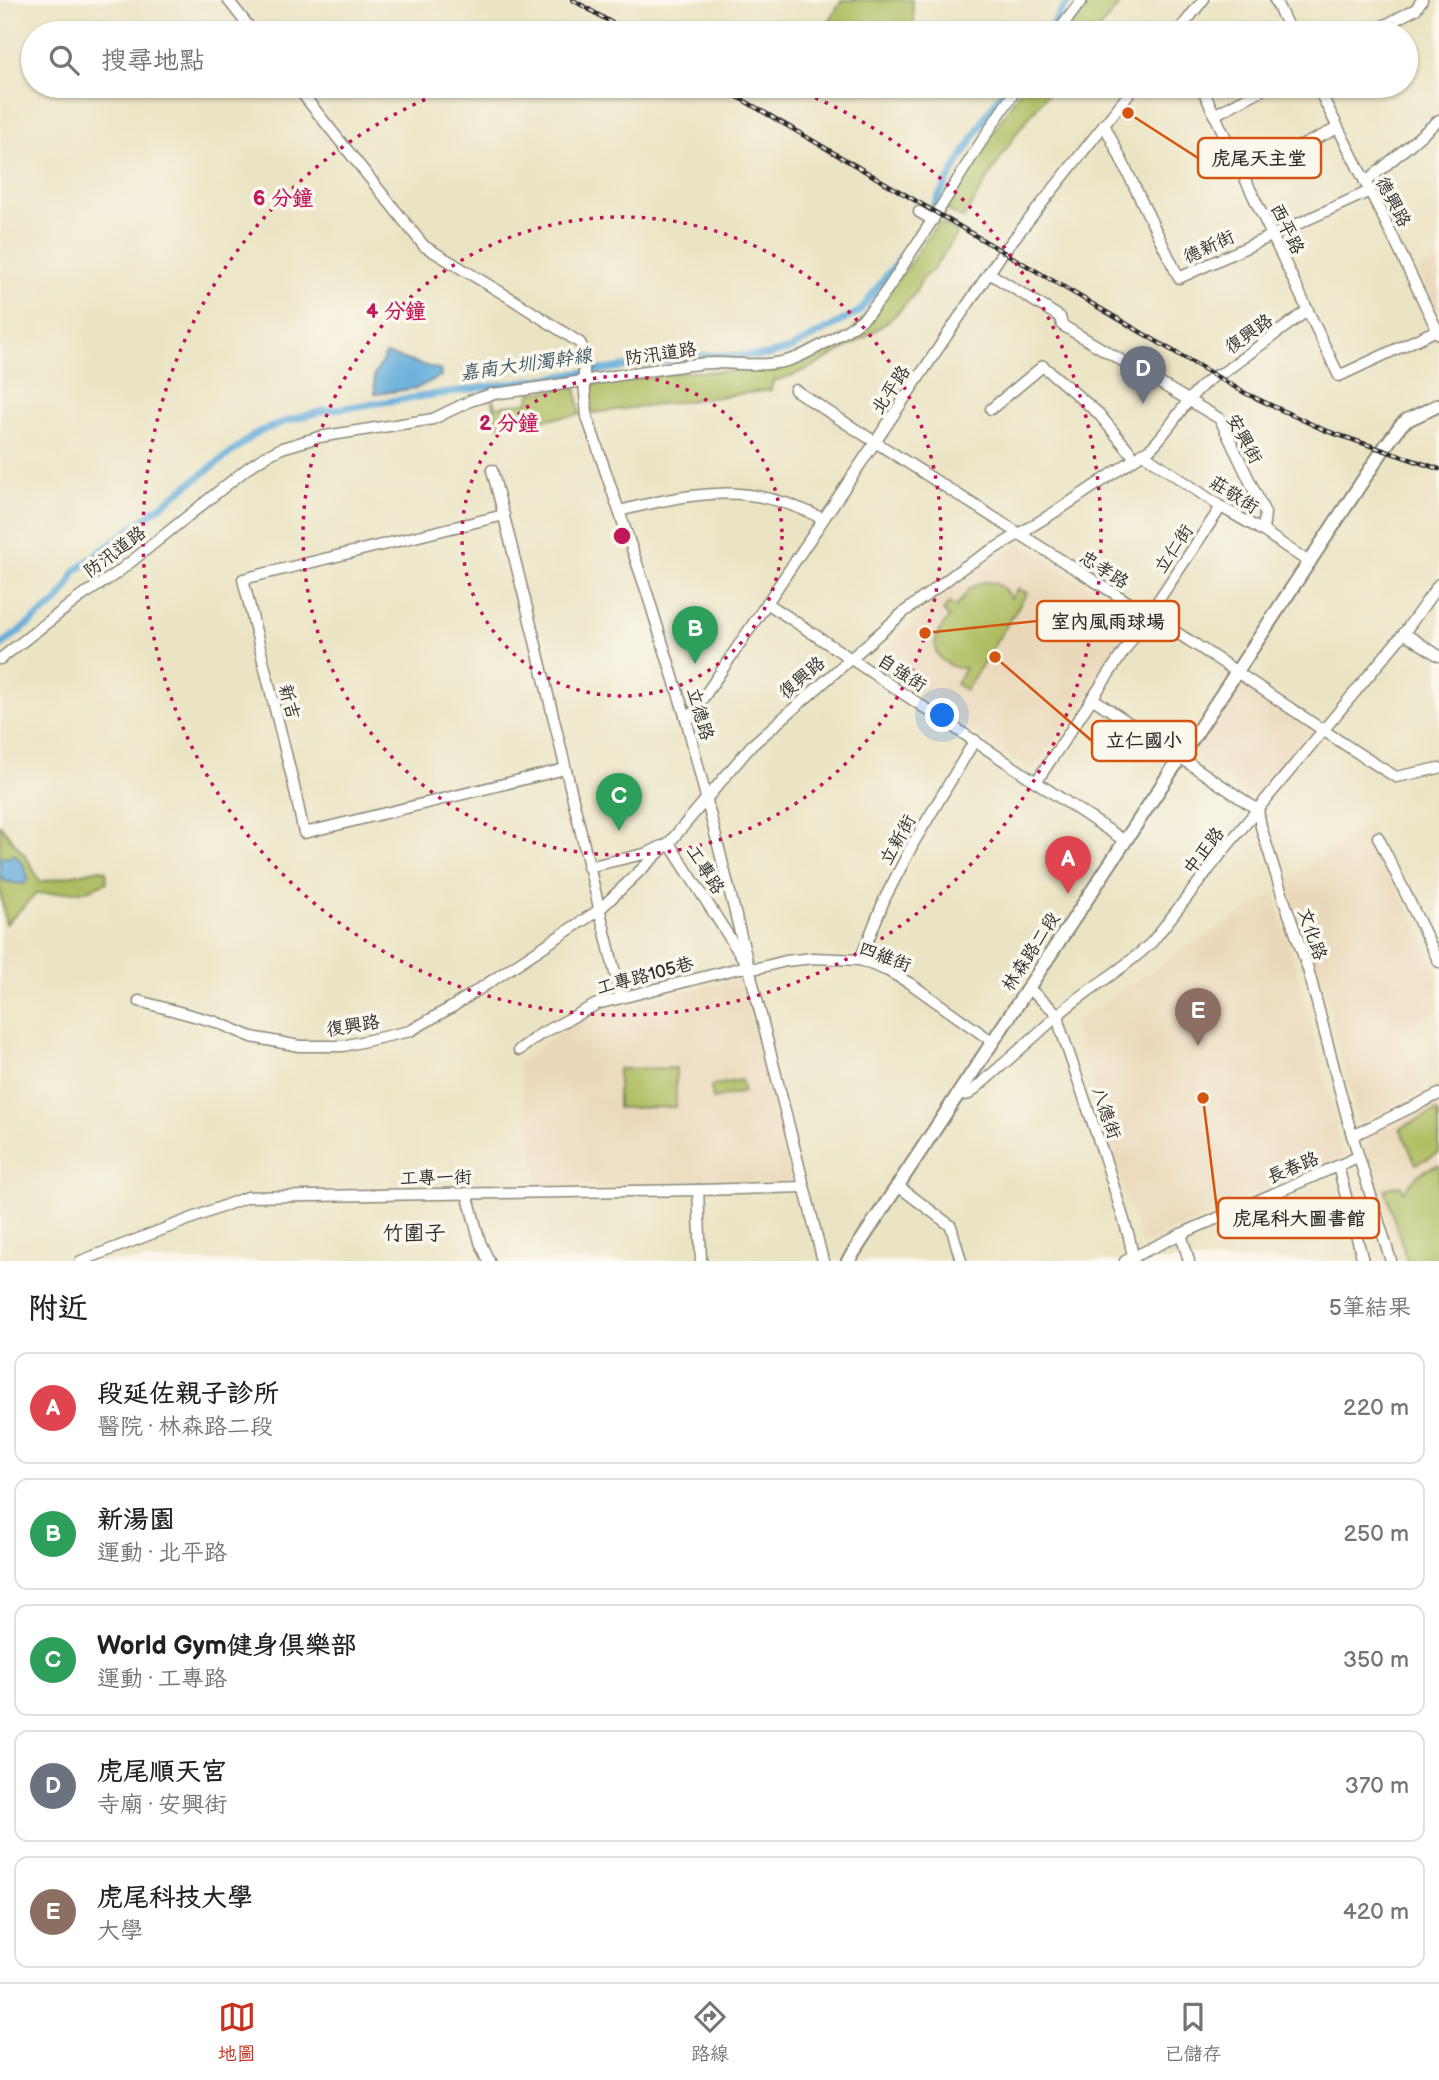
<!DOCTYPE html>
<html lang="zh-TW">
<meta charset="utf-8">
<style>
:root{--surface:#fff;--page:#f2f2f2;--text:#202124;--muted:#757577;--line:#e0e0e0;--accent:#c8321e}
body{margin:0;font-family:"Balsamiq Sans","LXGW WenKai TC",sans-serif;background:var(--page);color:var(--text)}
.you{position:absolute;left:943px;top:716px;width:24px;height:24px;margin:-18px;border:5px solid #fff;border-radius:50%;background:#1a73e8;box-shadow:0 0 0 10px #1a73e833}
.badge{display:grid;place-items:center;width:46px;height:46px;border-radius:50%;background:var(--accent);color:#fff;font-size:23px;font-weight:700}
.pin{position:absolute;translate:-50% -58px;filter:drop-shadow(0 2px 4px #0008)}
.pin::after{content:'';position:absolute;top:37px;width:24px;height:21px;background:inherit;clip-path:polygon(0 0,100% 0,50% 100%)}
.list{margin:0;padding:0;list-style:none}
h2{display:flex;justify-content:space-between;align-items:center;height:91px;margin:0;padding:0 28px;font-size:30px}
h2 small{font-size:23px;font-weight:400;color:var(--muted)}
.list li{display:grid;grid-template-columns:46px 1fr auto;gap:21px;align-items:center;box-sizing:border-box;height:112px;margin:0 14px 14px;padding:0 14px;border:2px solid var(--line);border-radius:14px}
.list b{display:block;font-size:26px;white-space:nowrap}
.list p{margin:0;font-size:23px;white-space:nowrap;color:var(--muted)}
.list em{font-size:23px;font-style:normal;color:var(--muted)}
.icon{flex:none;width:38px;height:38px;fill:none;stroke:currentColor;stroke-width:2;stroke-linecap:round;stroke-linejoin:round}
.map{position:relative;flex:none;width:1439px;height:1261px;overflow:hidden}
.search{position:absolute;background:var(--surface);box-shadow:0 2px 5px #0004;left:21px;right:21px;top:21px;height:77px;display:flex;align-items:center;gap:18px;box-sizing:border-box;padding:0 24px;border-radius:38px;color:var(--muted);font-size:26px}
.sheet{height:721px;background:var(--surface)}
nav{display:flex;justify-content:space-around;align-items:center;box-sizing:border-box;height:98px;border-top:2px solid var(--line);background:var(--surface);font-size:19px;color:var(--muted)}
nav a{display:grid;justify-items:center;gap:4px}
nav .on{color:var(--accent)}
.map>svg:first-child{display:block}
.built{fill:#ead8ba}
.green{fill:#adbd60;stroke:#6c7446;stroke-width:2}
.water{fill:#62acda;stroke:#466c82;stroke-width:2}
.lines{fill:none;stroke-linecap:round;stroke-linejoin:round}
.canal{stroke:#62acda;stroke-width:7}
.minor-casing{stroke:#8b8878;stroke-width:13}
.major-casing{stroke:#8b8878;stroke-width:16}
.minor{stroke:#fff;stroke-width:10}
.major{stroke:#fff;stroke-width:12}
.rail-casing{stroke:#2b2b2b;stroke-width:4.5}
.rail{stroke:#fbf7ec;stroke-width:2;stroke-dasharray:5;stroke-linecap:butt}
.ring{fill:none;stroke:#c2185b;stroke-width:3.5;stroke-dasharray:3.5 7}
.labels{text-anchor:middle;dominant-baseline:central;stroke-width:7;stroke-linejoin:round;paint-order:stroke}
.street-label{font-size:18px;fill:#2b2b2b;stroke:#fbf7ec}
.water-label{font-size:19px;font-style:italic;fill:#3e5868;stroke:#fbf7ec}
.quarter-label{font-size:21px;fill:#2b2b2b;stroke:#fbf7ec}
.centre{fill:#c2185b;stroke:#fbf7ec;stroke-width:3.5}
.ring-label{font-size:21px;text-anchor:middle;font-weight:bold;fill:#c2185b;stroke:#fbf7ec;stroke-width:7;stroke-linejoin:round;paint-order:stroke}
.leader{fill:none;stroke:#d5540f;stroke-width:2.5}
.callout-dot{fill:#d5540f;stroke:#fbf7ec;stroke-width:2.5}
.callout{fill:#fbf7ec;stroke:#d5540f;stroke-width:2.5}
.callout-label{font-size:19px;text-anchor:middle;font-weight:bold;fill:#2b2b2b}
</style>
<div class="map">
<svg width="1439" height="1261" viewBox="0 0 1439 1261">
<rect width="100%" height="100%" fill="#fbf7ec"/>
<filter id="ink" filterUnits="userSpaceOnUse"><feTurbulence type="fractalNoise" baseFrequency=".0143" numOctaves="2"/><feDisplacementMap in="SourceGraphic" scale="14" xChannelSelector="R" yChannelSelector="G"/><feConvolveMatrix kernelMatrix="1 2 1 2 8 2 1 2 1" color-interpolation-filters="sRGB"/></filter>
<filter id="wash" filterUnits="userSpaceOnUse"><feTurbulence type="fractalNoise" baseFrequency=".00686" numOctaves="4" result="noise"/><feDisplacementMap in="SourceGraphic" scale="28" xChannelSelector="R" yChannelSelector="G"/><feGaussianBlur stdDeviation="1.57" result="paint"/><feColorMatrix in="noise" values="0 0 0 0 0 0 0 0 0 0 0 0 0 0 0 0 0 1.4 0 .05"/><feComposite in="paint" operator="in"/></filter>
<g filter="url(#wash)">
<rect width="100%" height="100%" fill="#ebe4c4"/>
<g class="built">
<path d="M1439,261V314L1419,270Z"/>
<path d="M1021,544L1139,618L1082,705L1032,770L873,666L872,663L937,599L967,576Z"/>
<path d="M1240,682L1313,730L1258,798L1191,754Z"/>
<path d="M1372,823V833L1439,974V1010L1394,1033L1424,1091L1358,1123L1326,994L1285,883Z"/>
<path d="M1274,894L1299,979L1344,1157L1141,1244L1074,1023L1181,951Z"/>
<path d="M741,978L791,1179L786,1183L539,1186L518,1063L559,1032L599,1011Z"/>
<path d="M1439,1103V1261H1398L1365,1149L1368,1137Z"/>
</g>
<g class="green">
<path d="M842,0H912L915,33H822Z"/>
<path d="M1086,0H1123L1096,33H1062Z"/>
<path d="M1023,86H1054L1015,135L963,219L944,208Z"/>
<path d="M942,223L958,233L932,271C921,275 919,288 913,296C907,303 900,310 894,316C880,329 863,338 848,347C823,361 801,375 773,381L771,390L593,413L589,401V385L684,372L766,370L797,362L851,332L905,270L937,224Z"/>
<path d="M576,387L580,415L496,425L493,399L496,407L529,402L530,393Z"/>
<path d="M983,582C996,581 1006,587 1010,599L1018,589L1027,593L966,690L956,684L965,668C949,669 929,656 937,636C939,630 945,623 949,617L943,611L949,603L956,607L970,588Z"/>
<path d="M888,655L914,672L905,685L880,668Z"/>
<path d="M0,825L27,858L40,882L101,869L106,871L107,882L85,891L36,894L6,924L0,892Z"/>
<path d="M676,1068V1107L618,1108V1069Z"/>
<path d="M741,1080L744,1092L713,1099L711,1086Z"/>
<path d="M1437,1111L1439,1115V1153L1416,1164L1400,1128Z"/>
<path d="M1439,1165V1261H1407L1385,1189L1401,1185L1404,1192C1412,1178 1423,1169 1439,1165Z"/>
</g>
<g class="water">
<path d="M386,354L440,370L441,376L417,388L375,394L374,376Z"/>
<path d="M12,854C21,858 26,870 28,879L25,883L20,884L4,881L3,878L0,877V856L8,858Z"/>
</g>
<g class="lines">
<g class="canal">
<path d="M1046,33L1070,0"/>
<path d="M0,646L57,602L67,588L75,571L258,432L290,420L323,411L704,355L755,356L768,355L790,349L860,311L914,239L987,114L1007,86"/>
</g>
</g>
</g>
<g filter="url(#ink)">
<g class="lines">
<defs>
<g id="minor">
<path d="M228,0L254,33"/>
<path d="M1275,0L1291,33"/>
<path d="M1057,33L1082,0"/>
<path d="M1177,33L1203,0"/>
<path d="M1370,33L1416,9L1422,0"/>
<path d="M296,86L424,246L512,299L580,343L584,351V381L587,417L647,593L687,722L749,968"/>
<path d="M1201,86L1339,376L1439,329"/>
<path d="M1317,86L1392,235L1439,334"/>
<path d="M1214,115L1269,86"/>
<path d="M1104,124L1179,278L1370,191"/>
<path d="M1243,174L1338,128"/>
<path d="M1365,183L1439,120"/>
<path d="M919,212L933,220"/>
<path d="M989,273L1060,317L1062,325L1220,419L1265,513L1263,531"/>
<path d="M795,390C926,476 1060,559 1193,643C1261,687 1327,735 1396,777L1439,768"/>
<path d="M991,409L1043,366L1098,413L1135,458"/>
<path d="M1142,453L1221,507L1263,531L1310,563"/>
<path d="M492,470C538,645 577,821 621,997"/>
<path d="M619,511C694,492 752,481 823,519"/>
<path d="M504,515L243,579L293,782L304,833L565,769"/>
<path d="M767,603L1125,841"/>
<path d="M1404,633L1439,656"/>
<path d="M0,659L79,598L117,573L249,467L266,456L282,448L319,437L433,419L470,401L492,394C561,386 629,372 698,364C729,360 762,370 793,359C809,353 854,328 866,316C884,297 898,273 912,251C949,197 980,139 1019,86"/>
<path d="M1092,698L1258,810L1261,827L1282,894L1308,969L1349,1125L1391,1261"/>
<path d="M687,722L1001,255L1135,86"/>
<path d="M1036,782L1221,507"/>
<path d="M1378,837L1439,962"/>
<path d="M669,843L749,968L823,1261"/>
<path d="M588,867L648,853L662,846"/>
<path d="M860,960L885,898L914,842L975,740"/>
<path d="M1028,988L1059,1015L1060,1027L1108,1168L1129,1237L1134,1261"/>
<path d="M139,1001L216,1022L252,1037L299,1046H343L410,1031L452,1007L599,910L669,843L751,746L904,612L964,567L1060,509L1151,448C1175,425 1194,381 1224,372L1308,310"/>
<path d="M519,1050L539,1035L597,1004L739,968H758L786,961L813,958L860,960L888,971L911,984L993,1042"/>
<path d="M957,1096L969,1094C999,1068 1029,1042 1058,1015C1088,988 1124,970 1152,942L1228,845L1404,633L1439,584"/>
<path d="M1352,1136L1439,1094"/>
<path d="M1338,1166L1363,1261"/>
<path d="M898,1186L951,1226L961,1261"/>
<path d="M698,1190L701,1261"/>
<path d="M467,1193L480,1242L489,1261"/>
<path d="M1181,1234L1189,1261"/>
<path d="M81,1261L247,1197L698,1190L804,1187"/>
<path d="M1125,1261L1181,1234L1358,1157"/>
</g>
<path id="major" d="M848,1261L1387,444L1401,425L1407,420L1439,405"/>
</defs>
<use href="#minor" class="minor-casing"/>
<use href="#major" class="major-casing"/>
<use href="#minor" class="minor"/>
<use href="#major" class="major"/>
<defs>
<g id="rail">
<path d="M573,0L629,33"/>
<path d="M719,86L1245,393L1324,430L1439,469"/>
</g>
</defs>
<use href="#rail" class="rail-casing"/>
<use href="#rail" class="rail"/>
</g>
</g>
<g class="ring">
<circle cx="622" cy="536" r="160"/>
<circle cx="622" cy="536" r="319"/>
<path d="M786 86A479 479 0 1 1 458 86"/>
</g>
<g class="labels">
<g class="street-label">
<text transform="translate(1393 202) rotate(62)">德興路</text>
<text transform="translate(1287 229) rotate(64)">西平路</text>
<text transform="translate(1209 247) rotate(-25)">德新街</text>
<text transform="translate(1249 334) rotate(-36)">復興路</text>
<text transform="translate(661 354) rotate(-8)">防汛道路</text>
<text transform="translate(891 390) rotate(-56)">北平路</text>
<text transform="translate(1244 439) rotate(61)">安興街</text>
<text transform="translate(1234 495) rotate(32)">莊敬街</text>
<text transform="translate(1174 549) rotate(-56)">立仁街</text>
<text transform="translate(115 552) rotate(-37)">防汛道路</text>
<text transform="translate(1104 570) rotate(32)">忠孝路</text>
<text transform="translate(902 673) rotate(33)">自強街</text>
<text transform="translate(802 678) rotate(-41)">復興路</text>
<text transform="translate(289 702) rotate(75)">新吉</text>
<text transform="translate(700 714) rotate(74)">立德路</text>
<text transform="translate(898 840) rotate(-61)">立新街</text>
<text transform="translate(1204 851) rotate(-52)">中正路</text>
<text transform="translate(705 870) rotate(57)">工專路</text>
<text transform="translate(1312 934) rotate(71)">文化路</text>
<text transform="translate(1031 952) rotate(-57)">林森路二段</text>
<text transform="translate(885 957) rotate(21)">四維街</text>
<text transform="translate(645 976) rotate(-15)">工專路105巷</text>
<text transform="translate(353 1026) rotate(-9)">復興路</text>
<text transform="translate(1106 1113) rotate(71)">八德街</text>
<text transform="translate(1293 1168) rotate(-23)">長春路</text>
<text transform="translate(436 1178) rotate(-1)">工專一街</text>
</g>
<g class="water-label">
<text transform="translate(526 365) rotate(-8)">嘉南大圳濁幹線</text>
</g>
<g class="quarter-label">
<text x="414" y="1233">竹圍子</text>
</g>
</g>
<circle cx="622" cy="536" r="10" class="centre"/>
<g class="ring-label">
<text x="283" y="205">6 分鐘</text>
<text x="396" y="318">4 分鐘</text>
<text x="509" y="430">2 分鐘</text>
</g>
<path class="leader" d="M1128 113L1198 158M925 633L1037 621M995 657L1092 741M1203 1098L1218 1218"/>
<g class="callout-dot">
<circle cx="1128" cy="113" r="7"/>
<circle cx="925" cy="633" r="7"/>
<circle cx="995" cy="657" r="7"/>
<circle cx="1203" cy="1098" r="7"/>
</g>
<g class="callout">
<rect x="1198" y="138" width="123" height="40" rx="7"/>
<rect x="1037" y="601" width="142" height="40" rx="7"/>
<rect x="1092" y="721" width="104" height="40" rx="7"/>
<rect x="1218" y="1198" width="161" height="40" rx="7"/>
</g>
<g class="callout-label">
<text x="1259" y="165">虎尾天主堂</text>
<text x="1108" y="628">室內風雨球場</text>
<text x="1144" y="747">立仁國小</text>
<text x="1299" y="1225">虎尾科大圖書館</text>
</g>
</svg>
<div class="you"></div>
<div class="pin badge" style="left:1068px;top:894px;background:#e0444e">A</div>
<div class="pin badge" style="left:695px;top:664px;background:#2e9e5b">B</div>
<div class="pin badge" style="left:619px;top:831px;background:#2e9e5b">C</div>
<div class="pin badge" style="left:1143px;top:404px;background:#6b7280">D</div>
<div class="pin badge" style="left:1198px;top:1046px;background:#8d6e63">E</div>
<div class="search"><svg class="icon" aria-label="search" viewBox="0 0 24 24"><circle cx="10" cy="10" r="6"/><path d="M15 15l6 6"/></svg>搜尋地點</div>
</div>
<section class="sheet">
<h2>附近<small>5筆結果</small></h2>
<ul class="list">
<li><span class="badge" style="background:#e0444e">A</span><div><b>段延佐親子診所</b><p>醫院 · 林森路二段</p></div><em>220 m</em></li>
<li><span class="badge" style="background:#2e9e5b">B</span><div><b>新湯園</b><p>運動 · 北平路</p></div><em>250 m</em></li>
<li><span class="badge" style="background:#2e9e5b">C</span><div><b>World Gym健身俱樂部</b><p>運動 · 工專路</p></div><em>350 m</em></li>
<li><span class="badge" style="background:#6b7280">D</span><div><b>虎尾順天宮</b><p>寺廟 · 安興街</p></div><em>370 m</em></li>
<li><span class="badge" style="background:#8d6e63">E</span><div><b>虎尾科技大學</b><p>大學</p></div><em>420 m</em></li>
</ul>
</section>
<nav>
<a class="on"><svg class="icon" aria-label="map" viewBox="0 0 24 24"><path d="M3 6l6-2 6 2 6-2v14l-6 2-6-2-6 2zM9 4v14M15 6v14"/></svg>地圖</a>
<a><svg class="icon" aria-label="directions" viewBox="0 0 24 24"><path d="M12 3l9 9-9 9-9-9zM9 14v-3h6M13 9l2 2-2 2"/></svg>路線</a>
<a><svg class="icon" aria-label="saved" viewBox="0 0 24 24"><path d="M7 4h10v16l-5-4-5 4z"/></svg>已儲存</a>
</nav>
